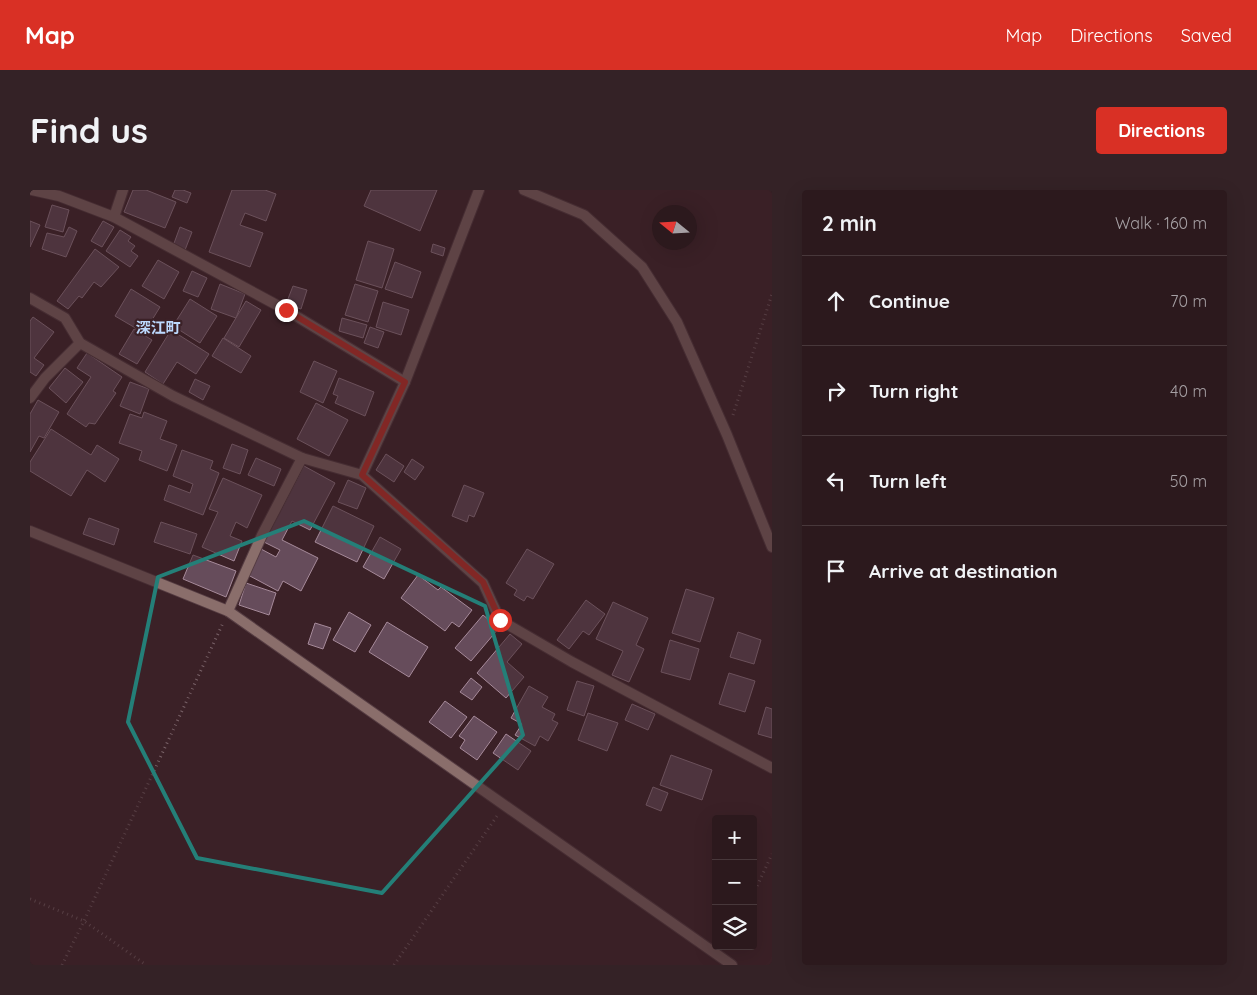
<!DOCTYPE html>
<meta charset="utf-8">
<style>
:root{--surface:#2c191d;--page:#342226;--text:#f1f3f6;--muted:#a6a0a4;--line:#48383b;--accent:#d93025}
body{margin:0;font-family:Quicksand,"Noto Sans JP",sans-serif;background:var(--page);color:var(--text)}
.controls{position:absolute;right:15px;bottom:15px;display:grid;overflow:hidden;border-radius:5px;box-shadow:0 5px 20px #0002}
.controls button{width:45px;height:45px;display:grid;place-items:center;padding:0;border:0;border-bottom:1px solid var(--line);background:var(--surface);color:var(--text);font:25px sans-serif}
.compass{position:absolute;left:622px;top:15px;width:45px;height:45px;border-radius:50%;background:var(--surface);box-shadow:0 5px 20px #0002;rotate:288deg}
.stop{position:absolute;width:15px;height:15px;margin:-11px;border:4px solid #d93025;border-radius:50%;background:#fff}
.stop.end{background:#d93025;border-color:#fff;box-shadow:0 1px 5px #0008}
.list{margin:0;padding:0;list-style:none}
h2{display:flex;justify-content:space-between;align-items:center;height:65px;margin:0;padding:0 20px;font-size:21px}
h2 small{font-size:16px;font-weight:400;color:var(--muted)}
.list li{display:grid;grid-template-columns:32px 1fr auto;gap:15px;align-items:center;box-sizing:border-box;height:90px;padding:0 20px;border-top:1px solid var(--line)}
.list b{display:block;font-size:19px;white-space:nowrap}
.list em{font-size:16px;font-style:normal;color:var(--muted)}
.icon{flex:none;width:28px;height:28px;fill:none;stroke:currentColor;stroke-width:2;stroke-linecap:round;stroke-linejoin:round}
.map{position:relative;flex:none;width:742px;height:775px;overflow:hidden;border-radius:5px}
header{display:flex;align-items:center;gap:30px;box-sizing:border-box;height:70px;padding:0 25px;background:var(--accent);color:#fff}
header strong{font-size:24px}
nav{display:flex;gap:28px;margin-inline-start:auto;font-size:18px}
.intro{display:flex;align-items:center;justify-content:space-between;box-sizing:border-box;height:120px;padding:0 30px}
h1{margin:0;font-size:35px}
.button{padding:12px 22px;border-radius:5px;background:var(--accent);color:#fff;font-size:18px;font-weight:700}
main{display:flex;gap:30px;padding:0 30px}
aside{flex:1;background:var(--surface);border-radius:5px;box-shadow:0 5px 20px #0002}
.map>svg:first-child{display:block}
.building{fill:#664c5b;stroke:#a68a9a}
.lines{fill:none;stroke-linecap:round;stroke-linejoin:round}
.street-casing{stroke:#553c42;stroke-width:12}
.path{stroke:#786167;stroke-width:3;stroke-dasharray:1 4;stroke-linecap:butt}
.street{stroke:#8a6e6b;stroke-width:10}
.route{stroke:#d93025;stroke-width:6}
.marked{fill:none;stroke:#247f78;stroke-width:4;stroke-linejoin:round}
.labels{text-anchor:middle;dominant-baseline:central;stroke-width:4.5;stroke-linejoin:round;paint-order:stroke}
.quarter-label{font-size:15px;font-weight:bold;fill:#bcd9fe;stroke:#3b2127}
</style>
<header>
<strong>Map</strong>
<nav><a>Map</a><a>Directions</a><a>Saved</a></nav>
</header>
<div class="intro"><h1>Find us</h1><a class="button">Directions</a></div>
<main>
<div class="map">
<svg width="742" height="775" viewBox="0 0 742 775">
<rect width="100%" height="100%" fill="#3b2127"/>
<g class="building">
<path d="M103,0H116L146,12L135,38L94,22Z"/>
<path d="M145,0H153L161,3L157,13L142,7Z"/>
<path d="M202,0H235L246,4L236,31L215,23L210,35L233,43L220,77L179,62Z"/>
<path d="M341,0H407L390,41L334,16Z"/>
<path d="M22,15L39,20L33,42L15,37Z"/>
<path d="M0,31L10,35L0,57Z"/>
<path d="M73,31L84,37L72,57L61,51Z"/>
<path d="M39,37L47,41L36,67L12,59L17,43L34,47Z"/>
<path d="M150,37L162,42L155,60L143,56Z"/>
<path d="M90,40L101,47L98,51L105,56L101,61L108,66L100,77L76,61Z"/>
<path d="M338,51L364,59L352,98L326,90Z"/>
<path d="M403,54L415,58L413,66L401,62Z"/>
<path d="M65,59L89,77L71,97L64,92L52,108L49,106L38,119L27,111Z"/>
<path d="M128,70L149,82L134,109L112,96Z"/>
<path d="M365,72L391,82L382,108L355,99Z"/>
<path d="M162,81L177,88L168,107L153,101Z"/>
<path d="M190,94L215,104L206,128L181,119Z"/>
<path d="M325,94L348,101L338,132L315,125Z"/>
<path d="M263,96L277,100L271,119L256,114Z"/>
<path d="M101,99L130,117L114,143L85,126Z"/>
<path d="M160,109L187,126L170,153L143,136Z"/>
<path d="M216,111L231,120L209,157L194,148Z"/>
<path d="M353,112L379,120L371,145L346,137Z"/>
<path d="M3,127L24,142L4,168L14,175L6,186L0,182V131Z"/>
<path d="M312,128L337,135L333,148L309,141Z"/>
<path d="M340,137L354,142L348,158L334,153Z"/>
<path d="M104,139L122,150L107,174L89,164Z"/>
<path d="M141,140L179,164L166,184L147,172L133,194L115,182Z"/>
<path d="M193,148L221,166L211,183L182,166Z"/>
<path d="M57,163L92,187L83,201L86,203L65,234L59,233L56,237L37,224L61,187L47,178Z"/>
<path d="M284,171L307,181L293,213L270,202Z"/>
<path d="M35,178L53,192L36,213L19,198Z"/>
<path d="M309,188L344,202L335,226L305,213L308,206L303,204Z"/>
<path d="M165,189L180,196L173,210L159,202Z"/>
<path d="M100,192L119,199L110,224L90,216Z"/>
<path d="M8,210L29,222L14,248L9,246L0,262V224Z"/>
<path d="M286,213L318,230L299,266L267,249Z"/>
<path d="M114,222L137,231L130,249L147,255L137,281L109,270L112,261L89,253L100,224L112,228Z"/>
<path d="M21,239L61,265L67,255L89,269L75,292L57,280L41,306L0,281V272Z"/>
<path d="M202,254L218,260L210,284L193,278Z"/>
<path d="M152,260L183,271L180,279L189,283L173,325L134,310L139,295L160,303L163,294L143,286Z"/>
<path d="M356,264L374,276L364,292L346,280Z"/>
<path d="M226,268L251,279L244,296L218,285Z"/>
<path d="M382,269L394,277L385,290L374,282Z"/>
<path d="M274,276L305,293L280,340L262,331L252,350L288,368L271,401L253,391L248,401L218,385L231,359L246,367L250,360L234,352Z"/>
<path d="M193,288L232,305L217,338L206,332L200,346L212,351L204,371L172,357L188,322L179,319Z"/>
<path d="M318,290L336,298L327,319L308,312Z"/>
<path d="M434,295L454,303L444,327L439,325L437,332L422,326Z"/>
<path d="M303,316L344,336L327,372L285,352Z"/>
<path d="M59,328L89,339L84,355L53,344Z"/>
<path d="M131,332L167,344L160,364L124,352Z"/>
<path d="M350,347L371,359L354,389L333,377Z"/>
<path d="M497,359L524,374L503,409L497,406L494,411L484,405L487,400L476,393Z"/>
<path d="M163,365L206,381L196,407L153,389Z"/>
<path d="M388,385L408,400L411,397L442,420L429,437L422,432L415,441L371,408Z"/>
<path d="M216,393L246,403L239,425L209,415Z"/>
<path d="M656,399L684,408L670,452L642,443Z"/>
<path d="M556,410L575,424L559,445L553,441L539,459L527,450Z"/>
<path d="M583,412L618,428L606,455L614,459L599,492L582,485L593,461L566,449Z"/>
<path d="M319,422L341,435L325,462L303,450Z"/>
<path d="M453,425L469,438L441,471L425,458Z"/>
<path d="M357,432L398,457L379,487L339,462Z"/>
<path d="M285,433L301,438L293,459L278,454Z"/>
<path d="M708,442L731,450L724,474L700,467Z"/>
<path d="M480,444L492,454L477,472L494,487L476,508L447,483Z"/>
<path d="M640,450L669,459L660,490L631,482Z"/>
<path d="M699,483L725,491L715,522L689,514Z"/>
<path d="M441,488L452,497L442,510L430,502Z"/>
<path d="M547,491L564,496L554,526L537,520Z"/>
<path d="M499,496L518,507L512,517L525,524L522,530L528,533L518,551L510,546L505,556L485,545L492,534L481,528Z"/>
<path d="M415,511L437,527L421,548L399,532Z"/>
<path d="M602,514L625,524L618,540L595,530Z"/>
<path d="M736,517L742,519V548L728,544Z"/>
<path d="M558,523L588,533L577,561L548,550Z"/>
<path d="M444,526L467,542L447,570L430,558L435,550L429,546Z"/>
<path d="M476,544L501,561L488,580L463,563Z"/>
<path d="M641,565L682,580L672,610L630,595Z"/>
<path d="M623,597L638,603L631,621L616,615Z"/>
</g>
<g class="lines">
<defs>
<g id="street">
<path d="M2,0L29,6L84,27L256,120L375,192"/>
<path d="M494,0L554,25L612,77L647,132L697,245L742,357"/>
<path d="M84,27L93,0"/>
<path d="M0,108L35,128L50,153L143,206L272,268L332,285L453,393L470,430L542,472L742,578"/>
<path d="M0,208L15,188L50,153"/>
<path d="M332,285L375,192L449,0"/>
<path d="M0,341L198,421L702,775"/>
<path d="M198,421L232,345L272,268"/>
</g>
</defs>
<use href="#street" class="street-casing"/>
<g class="path">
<path d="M703,225L742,104"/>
<path d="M723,705L742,664"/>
<path d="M0,709L54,731L116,775"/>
<path d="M32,775L54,731L193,433"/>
<path d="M364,775L467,626"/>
</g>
<use href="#street" class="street"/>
</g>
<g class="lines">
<path class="route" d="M256,120L375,192L332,285L453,392L470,430"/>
</g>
<path d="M0 0H742V775H0ZM274,331L455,416L493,545L352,703L167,668L98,532L128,387Z" fill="#3b2127" fill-opacity=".55" fill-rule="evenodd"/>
<path class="marked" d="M274,331L455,416L493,545L352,703L167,668L98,532L128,387Z"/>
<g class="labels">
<g class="quarter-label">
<text x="128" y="137">深江町</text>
</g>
</g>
</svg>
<div class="controls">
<button>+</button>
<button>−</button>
<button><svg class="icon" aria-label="layers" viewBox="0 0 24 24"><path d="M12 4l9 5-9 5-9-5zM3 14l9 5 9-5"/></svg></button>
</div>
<svg class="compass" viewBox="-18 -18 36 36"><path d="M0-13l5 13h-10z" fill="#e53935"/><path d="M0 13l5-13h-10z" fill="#a6a0a4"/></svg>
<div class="stop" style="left:470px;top:430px"></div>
<div class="stop end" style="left:256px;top:120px"></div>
</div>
<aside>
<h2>2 min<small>Walk · 160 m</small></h2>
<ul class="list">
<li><svg class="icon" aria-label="ahead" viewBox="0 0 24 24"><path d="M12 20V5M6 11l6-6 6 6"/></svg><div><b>Continue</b></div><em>70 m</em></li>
<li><svg class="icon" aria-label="right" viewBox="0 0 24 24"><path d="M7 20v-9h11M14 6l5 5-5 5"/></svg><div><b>Turn right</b></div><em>40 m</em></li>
<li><svg class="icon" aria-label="left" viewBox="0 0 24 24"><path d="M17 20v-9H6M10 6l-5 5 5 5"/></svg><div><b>Turn left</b></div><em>50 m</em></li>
<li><svg class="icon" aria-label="arrive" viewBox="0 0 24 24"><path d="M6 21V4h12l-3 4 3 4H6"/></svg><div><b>Arrive at destination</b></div></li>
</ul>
</aside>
</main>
